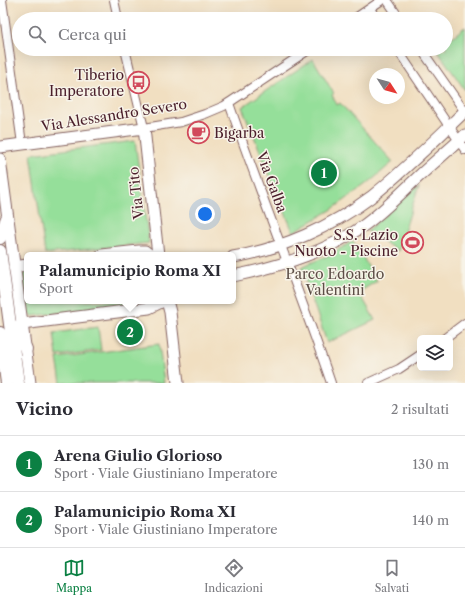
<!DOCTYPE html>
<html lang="it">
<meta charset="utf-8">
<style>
:root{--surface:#fff;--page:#f2f2f3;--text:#2b2b33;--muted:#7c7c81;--line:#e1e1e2;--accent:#0b8043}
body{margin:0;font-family:"Libre Caslon Text",serif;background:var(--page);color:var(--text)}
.controls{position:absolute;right:12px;bottom:12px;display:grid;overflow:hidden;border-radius:6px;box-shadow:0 4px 16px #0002}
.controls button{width:36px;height:36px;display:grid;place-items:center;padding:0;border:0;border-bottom:1px solid var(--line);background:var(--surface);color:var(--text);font:20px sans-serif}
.compass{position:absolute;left:369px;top:68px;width:36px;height:36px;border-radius:50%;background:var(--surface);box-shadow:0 4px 16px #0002;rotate:126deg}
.you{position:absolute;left:205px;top:214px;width:14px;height:14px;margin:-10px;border:3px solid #fff;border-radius:50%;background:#1a73e8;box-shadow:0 0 0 6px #1a73e833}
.badge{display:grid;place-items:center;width:26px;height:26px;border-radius:50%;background:var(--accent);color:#fff;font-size:13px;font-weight:700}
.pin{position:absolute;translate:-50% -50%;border:2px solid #fff;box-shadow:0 1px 4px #0006}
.popup{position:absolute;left:24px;top:252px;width:212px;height:52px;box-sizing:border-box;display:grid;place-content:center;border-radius:6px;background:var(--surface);filter:drop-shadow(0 1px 3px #0005);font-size:13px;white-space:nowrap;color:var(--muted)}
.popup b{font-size:15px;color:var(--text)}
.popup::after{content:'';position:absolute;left:50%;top:100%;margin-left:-8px;border:8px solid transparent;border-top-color:var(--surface)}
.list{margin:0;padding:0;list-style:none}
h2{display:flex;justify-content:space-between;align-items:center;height:52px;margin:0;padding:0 16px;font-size:17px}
h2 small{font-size:13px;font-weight:400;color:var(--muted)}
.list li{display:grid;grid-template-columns:26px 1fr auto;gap:12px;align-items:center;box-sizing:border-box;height:56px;padding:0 16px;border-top:1px solid var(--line)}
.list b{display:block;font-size:15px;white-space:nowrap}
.list p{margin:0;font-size:13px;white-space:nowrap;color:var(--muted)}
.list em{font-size:13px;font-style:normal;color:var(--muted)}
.icon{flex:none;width:22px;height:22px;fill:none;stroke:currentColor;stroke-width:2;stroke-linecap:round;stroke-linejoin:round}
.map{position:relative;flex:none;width:465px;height:383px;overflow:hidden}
.search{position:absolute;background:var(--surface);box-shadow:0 4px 16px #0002;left:12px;right:12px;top:12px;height:44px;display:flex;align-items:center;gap:10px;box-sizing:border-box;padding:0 14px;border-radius:22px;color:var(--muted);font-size:15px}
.sheet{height:164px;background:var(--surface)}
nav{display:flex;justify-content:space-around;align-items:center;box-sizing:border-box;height:56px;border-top:1px solid var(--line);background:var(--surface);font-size:11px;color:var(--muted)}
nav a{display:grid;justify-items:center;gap:2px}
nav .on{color:var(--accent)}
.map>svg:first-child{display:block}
.green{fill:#95df9a;stroke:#707f62}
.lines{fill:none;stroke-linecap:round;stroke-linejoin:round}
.street-casing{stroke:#846260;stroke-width:10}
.secondary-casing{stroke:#846260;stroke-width:13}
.primary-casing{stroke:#846260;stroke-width:14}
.street{stroke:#fff;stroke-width:8}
.secondary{stroke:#fff;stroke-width:11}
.primary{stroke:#fff;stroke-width:12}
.labels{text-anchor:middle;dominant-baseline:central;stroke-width:3;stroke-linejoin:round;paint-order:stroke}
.poi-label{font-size:14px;fill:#4a1f2b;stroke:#f7f3e8;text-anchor:end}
.street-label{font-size:14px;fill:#4a1f2b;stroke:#f7f3e8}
.park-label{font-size:14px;fill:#5d4f47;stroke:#f7f3e8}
</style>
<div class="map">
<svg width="465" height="383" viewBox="0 0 465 383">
<rect width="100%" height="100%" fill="#f7f3e8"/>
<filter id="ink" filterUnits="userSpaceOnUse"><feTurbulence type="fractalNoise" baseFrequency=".025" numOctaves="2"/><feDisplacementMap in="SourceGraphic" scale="8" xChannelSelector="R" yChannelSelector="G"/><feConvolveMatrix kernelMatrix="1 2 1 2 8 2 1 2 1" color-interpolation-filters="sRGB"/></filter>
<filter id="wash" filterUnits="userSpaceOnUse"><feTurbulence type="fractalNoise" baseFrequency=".012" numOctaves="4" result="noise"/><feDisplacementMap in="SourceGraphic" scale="16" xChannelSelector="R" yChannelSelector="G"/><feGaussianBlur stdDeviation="0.9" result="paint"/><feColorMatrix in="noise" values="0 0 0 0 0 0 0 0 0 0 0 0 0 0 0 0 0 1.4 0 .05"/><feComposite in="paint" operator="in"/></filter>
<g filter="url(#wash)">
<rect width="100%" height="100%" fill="#f1dfc1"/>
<g class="green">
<path d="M465,27V90L437,50L446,49V42Z"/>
<path d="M313,59L333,92L334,93L332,95L337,105L340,103L393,162L366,185L331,210L293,232L242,107Z"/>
<path d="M135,141L149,243L45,254L31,154Z"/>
<path d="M419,185L398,251L367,231Z"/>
<path d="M353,241L377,281L359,292L375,320L327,343L301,267L329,255Z"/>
<path d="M27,270V301H145L144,302L33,316L26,312L21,276L24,271Z"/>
<path d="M98,327L101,350L57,356L54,333Z"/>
<path d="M159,344L164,383H61L57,358Z"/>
</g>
</g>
<g filter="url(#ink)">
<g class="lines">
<defs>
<g id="street">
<path d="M2,0L22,144"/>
<path d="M114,0L118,19"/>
<path d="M387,0L400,19"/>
<path d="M370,9L377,19"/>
<path d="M354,19L382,0"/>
<path d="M125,49L144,128L181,122L205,114L224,106L310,49"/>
<path d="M397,49L465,150"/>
<path d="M421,49L465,112"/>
<path d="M229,103C261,197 299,289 331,383"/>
<path d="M445,338L465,323"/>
<path d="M368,383L399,369L420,355"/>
</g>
<g id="secondary">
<path d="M0,147L144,128L158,255"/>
<path d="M0,159L30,383"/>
<path d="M102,255L139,251H145L150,255"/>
<path d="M233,257C282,249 331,227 371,197C404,171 435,140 465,111"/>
<path d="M14,267L27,265"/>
<path d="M233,276C278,267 325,253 363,226C383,212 400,194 417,178C433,163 449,150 465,135"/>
<path d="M167,301L170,312L178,383"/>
<path d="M22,324L149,308L163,301"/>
</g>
<g id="primary">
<path d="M0,238L7,218"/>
<path d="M0,251L18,383"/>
<path d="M13,326L26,349"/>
<path d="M0,333L7,383"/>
</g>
</defs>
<use href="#street" class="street-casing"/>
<use href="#secondary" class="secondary-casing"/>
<use href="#primary" class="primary-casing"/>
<use href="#street" class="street"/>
<use href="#secondary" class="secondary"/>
<use href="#primary" class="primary"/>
</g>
</g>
<defs>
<symbol id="bus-ring" viewBox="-11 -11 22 22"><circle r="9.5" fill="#f7f3e8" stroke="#d1495b" stroke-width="1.5"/><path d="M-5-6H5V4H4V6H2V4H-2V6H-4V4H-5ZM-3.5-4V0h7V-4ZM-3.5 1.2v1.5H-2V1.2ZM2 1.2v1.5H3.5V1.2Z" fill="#d1495b"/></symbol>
<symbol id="cafe-ring" viewBox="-11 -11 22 22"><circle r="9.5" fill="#f7f3e8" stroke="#d1495b" stroke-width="1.5"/><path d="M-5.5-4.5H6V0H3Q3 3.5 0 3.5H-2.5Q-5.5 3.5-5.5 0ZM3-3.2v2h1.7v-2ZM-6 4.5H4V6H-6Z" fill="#d1495b"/></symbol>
<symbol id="stadium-ring" viewBox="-11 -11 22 22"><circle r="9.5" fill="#f7f3e8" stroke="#d1495b" stroke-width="1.5"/><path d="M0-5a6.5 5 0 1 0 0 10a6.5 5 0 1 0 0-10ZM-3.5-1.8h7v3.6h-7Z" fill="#d1495b"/></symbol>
</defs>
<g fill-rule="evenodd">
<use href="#bus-ring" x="126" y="70" width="25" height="25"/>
<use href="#cafe-ring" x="186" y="120" width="25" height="25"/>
<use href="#stadium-ring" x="400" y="230" width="25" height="25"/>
</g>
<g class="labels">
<g class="poi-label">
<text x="124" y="75">Tiberio<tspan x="124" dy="16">Imperatore</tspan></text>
<text x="214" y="133" text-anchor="start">Bigarba</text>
<text x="398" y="235">S.S. Lazio<tspan x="398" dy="16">Nuoto - Piscine</tspan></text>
</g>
<g class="street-label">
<text transform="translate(114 115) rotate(-9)">Via Alessandro Severo</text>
<text transform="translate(272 182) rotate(70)">Via Galba</text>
<text transform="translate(136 193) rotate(-96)">Via Tito</text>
</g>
<g class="park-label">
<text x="335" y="274">Parco Edoardo<tspan x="335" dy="16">Valentini</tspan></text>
</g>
</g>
</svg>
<div class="controls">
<button><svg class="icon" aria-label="layers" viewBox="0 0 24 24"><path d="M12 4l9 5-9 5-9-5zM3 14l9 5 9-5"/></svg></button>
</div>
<svg class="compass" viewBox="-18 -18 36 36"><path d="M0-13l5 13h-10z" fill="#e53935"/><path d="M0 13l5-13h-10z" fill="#7c7c81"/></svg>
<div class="you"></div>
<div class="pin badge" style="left:324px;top:173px">1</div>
<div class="pin badge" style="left:130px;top:332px">2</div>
<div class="popup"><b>Palamunicipio Roma XI</b>Sport</div>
<div class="search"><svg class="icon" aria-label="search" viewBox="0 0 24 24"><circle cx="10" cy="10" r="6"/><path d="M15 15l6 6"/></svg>Cerca qui</div>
</div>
<section class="sheet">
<h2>Vicino<small>2 risultati</small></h2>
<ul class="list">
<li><span class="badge">1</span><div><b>Arena Giulio Glorioso</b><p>Sport · Viale Giustiniano Imperatore</p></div><em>130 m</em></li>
<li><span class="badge">2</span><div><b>Palamunicipio Roma XI</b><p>Sport · Viale Giustiniano Imperatore</p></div><em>140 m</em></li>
</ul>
</section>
<nav>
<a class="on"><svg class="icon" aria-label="map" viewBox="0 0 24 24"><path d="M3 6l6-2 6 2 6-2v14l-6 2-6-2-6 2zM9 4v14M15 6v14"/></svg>Mappa</a>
<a><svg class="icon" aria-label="directions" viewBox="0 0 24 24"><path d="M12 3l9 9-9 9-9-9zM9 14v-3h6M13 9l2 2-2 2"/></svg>Indicazioni</a>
<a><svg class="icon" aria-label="saved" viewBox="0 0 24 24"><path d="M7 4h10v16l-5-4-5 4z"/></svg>Salvati</a>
</nav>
